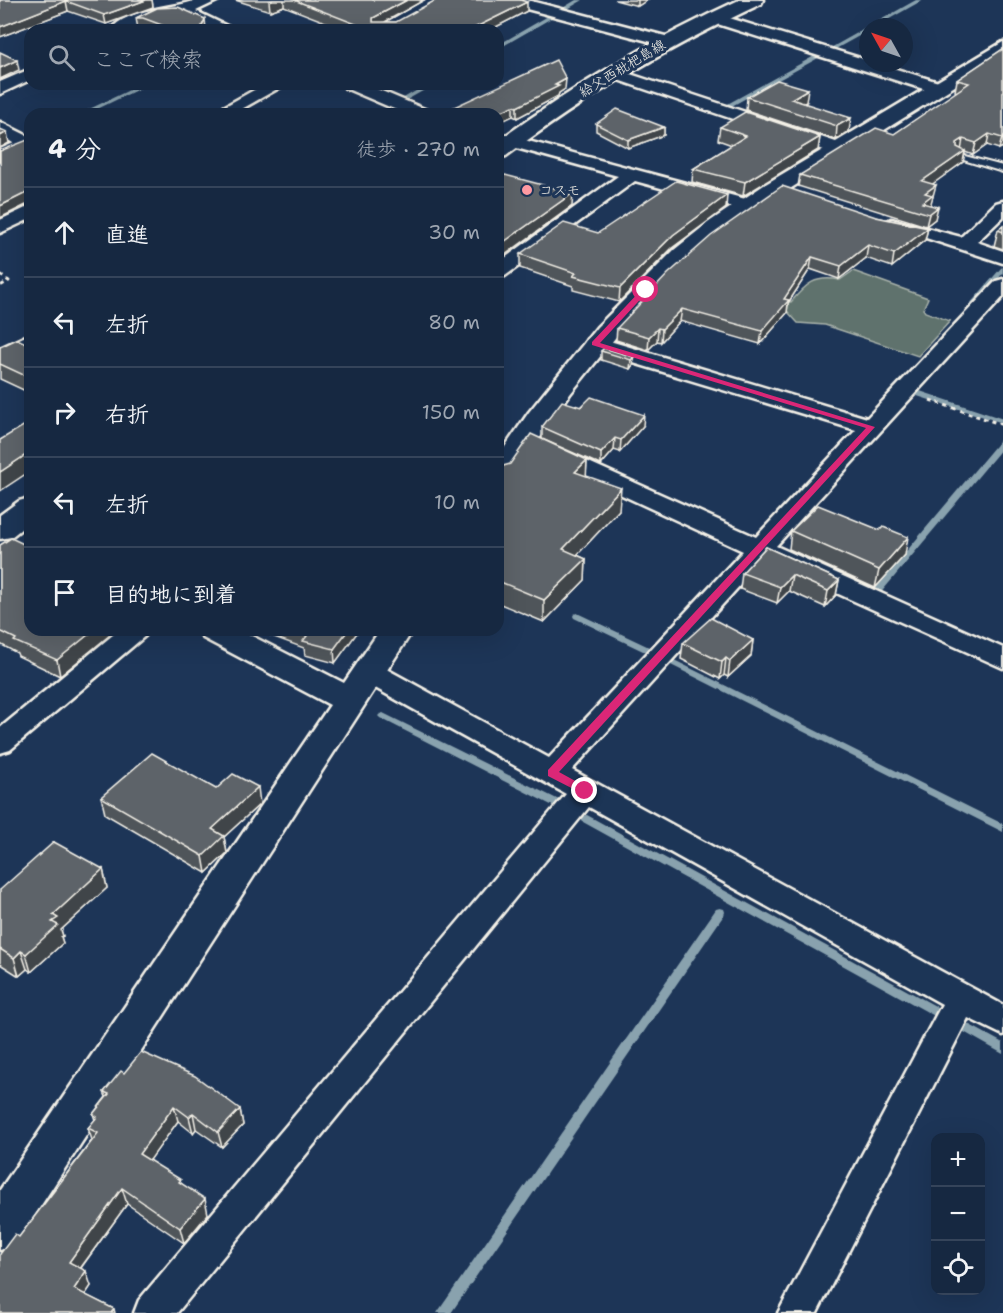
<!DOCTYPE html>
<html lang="ja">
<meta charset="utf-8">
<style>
:root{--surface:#162841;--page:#1f3048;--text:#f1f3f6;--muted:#9ea6b1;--line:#35445a}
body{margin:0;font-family:"Shantell Sans","Klee One",sans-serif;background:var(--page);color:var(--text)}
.controls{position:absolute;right:18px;bottom:18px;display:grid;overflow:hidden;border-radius:12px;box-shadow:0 6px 24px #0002}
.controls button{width:54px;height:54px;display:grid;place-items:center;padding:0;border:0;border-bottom:2px solid var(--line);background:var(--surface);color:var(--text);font:30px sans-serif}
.compass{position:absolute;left:859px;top:18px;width:54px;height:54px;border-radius:50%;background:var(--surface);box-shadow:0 6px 24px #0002;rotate:310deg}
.stop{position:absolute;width:18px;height:18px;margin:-14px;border:4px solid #db2777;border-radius:50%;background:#fff}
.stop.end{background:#db2777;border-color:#fff;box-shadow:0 2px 6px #0008}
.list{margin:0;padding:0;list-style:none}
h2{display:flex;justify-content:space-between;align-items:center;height:78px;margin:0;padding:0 24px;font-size:26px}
h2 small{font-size:20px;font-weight:400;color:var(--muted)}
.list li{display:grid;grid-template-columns:39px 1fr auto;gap:18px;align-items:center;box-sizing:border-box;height:90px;padding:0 24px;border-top:2px solid var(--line)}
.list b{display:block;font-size:22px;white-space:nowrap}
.list em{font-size:20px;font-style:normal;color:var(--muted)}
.icon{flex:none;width:33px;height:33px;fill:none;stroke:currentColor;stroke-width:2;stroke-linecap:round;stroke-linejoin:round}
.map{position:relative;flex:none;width:1003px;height:1313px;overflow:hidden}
.search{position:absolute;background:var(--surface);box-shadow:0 6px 24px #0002;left:24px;top:24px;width:480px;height:66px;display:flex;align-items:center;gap:15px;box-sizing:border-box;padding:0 21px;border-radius:18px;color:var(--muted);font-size:22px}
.panel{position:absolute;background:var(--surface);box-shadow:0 6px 24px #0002;left:24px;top:108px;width:480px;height:528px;border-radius:18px}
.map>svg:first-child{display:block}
.green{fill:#5e726d;stroke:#a9b2aa;stroke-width:1.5}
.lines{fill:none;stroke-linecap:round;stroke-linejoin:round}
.stream{fill:#89a2ae;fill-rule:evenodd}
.lane-casing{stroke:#f4f1e8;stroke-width:4}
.street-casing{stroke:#f4f1e8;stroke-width:5}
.secondary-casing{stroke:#f4f1e8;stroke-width:5}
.path{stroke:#f4f1e8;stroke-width:3;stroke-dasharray:4 4;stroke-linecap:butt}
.lane{fill:#1d3557;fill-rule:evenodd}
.street{fill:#1d3557;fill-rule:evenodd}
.secondary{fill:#1d3557;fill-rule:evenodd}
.wall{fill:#50555a;stroke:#f4f1e8;stroke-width:1.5}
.shaded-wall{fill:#41454a;stroke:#f4f1e8;stroke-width:1.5}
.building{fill:#5d6369;stroke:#f4f1e8;stroke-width:1.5}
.route{fill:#db2777}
.poi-dot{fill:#ff9aa2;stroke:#1d3557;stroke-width:2}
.labels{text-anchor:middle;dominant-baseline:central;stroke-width:6;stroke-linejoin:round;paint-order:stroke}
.far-street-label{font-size:14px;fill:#f4f1e8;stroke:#1d3557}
.far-poi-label{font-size:14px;fill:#f4f1e8;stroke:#1d3557;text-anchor:start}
</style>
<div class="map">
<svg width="1003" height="1313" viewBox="0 0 1003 1313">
<rect width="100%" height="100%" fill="#1d3557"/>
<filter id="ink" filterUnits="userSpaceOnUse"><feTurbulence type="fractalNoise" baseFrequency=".0167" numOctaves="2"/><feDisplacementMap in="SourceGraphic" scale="12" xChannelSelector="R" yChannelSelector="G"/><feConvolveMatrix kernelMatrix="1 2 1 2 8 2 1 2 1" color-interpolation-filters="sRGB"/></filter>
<g filter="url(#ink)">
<path class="green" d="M853,271L928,298L923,309L925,312L950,321L918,356L825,325L798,323L787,311L740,298L777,299L791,302C806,284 815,275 840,280Z"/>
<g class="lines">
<g class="stream">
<path d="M576,0H583L566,10L561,9Z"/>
<path d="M916,0H923L875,27H868Z"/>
<path d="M550,15L555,16L498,49V45Z"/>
<path d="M868,27V31L832,51L827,50Z"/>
<path d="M818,54L821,56L820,57L730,107L737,109V111L722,107Z"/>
<path d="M142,84H149L87,114H79Z"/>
<path d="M428,84H435L405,101L400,100Z"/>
<path d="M0,119L30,136V140L0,123Z"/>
<path d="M1003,267V273L973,307H969V305L1001,268Z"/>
<path d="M914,391H920L1003,419V423L914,395Z"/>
<path d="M1000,440H1003V447L879,595H873L872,593L873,591Z"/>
<path d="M577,613L649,647L650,649L649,651H643L574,618L573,616L574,614Z"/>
<path d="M668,657L1003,824V832L665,662L663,660L665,658Z"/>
<path d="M383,713L561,801L563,804L561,807H555L380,718L378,716L380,714Z"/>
<path d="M587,815L939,1008L941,1011L939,1014L935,1016L931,1014L583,822L582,819L583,816Z"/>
<path d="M720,908L724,909L725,912L724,915L451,1313H437L716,909Z"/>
<path d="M968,1024L1003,1043V1054L964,1032L962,1029L964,1026Z"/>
</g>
<defs>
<path id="lane" d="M957,154L1003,166V172L957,158Z"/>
<g id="street">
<path d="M197,0H219L196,11L235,30H214L180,16L158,17L131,30H110C128,8 172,9 197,0Z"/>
<path d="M501,0H527L673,38L675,41L667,46L504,3Z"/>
<path d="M713,13L945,84L947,88L939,93L933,92L708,21L705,18Z"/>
<path d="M612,68L845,145L848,149L845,153H833L606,76L604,73Z"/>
<path d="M30,69V80L0,94V82Z"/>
<path d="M265,84H286L233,114H211Z"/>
<path d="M343,84H365L427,110L430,114H406L345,88Z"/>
<path d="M0,122L30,137V149L0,161V149L14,143L0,134Z"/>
<path d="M498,133L753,201L755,205L746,211L635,181L505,276L498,278V263L618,176L498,143Z"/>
<path d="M1003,201V217L977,242L1003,251V263L923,237L884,229L881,225L891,219L961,237L996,203Z"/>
<path d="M30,206V219L0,233V220Z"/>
<path d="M1003,279V297L776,546L1003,648V668L763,560L572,770L1003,1005V1035L968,1018L817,1313H778L942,1004L589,807L177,1313H134L139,1300L566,794L359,679L355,672L359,665L369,663L379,665L549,758L743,551L546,460L542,455L546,450H562L756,537L856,430L587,349L584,344L587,339H603L867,418L996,281Z"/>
<path d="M30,334V349L0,363V348Z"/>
<path d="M119,630H149L145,636L10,750L0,753V728Z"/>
</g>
<g id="secondary">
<path d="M739,0H763L761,4C670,46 586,96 506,156L498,158V141C574,86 654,39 739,0Z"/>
<path d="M1003,42V56L780,195L708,246L665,285L615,338L570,394L508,484L498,487V457L529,412L597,327L674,250L709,222L764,185Z"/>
<path d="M30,498V522L11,537L0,539V515L19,501Z"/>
<path d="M198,630H240L344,683L380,630H413L16,1244L0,1250V1190L330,705L203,638Z"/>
</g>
</defs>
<use href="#lane" class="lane-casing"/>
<use href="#street" class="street-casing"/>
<use href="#secondary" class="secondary-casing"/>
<g class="path">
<path d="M0,275L9,281L0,286"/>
<path d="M930,400L1003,425"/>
</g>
<use href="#lane" class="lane"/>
<use href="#street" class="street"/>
<use href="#secondary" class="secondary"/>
</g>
<g class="wall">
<path d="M0,0H152L153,7L106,24L68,11L0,37Z"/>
<path d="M235,0H424L385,22H396L527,11L490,30H346L284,6L270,11Z"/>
<path d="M615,0H647L638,6Z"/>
<path d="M157,8L206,30L138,29L136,18Z"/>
<path d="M1003,49V147L999,149L987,145L973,155L965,152L963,162L932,184L933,197L932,198L930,205L935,219L926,226L798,186L800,175L894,134L957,92L955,91L957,80Z"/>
<path d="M565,89L559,93L558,96L517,118L513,116L439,114Z"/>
<path d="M747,97L806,102L804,103L849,131L836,140L746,110Z"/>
<path d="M596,124L664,127V135L628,148L596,131Z"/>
<path d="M720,127L820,137L818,150L743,196L692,182L693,169L732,145L718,140Z"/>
<path d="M726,208L672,248L619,302L573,290V286L520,268V254L598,233Z"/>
<path d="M876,217L928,228L925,240L892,267L866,258L839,279L810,269L788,303L787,313L760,344L680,321L661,342L657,341L648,350L616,340L617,328Z"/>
<path d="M1003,226V249L994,246L998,230Z"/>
<path d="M30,345V393L0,379V347Z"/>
<path d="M601,351L634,357L633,365L630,369L601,360Z"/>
<path d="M643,426L620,452L614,450L601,465L542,439V427Z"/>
<path d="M587,460L586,476L619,510L577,555L586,559L585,580L544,622L498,603V471Z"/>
<path d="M880,530L905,555L875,588L789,549L791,531Z"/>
<path d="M0,545L30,630H116L60,676L18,656L17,653L0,644Z"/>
<path d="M766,547L839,580L836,595L825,607L789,591L777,603L740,589L742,573Z"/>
<path d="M258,630H359L335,663L305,655L304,648L258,631Z"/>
<path d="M753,640L751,656L728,677L724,675L720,679L681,659L683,643Z"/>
<path d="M216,789L260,804L224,837L227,853L206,873L105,814L101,797Z"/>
<path d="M103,869L107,888L61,930L63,936L61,937L63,943L31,972L27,969L19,976L0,964V890Z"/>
<path d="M124,1073L240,1109L243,1125L222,1147L196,1129L193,1133L178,1121L149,1161L181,1183L208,1214L184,1243L127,1204L81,1268L91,1286L85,1295L114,1309L115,1313H0L19,1237L92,1140L88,1128L95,1120L93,1114L106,1097L104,1092Z"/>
</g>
<g class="shaded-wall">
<path d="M146,0H152L153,7L106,24L104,15Z"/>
<path d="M273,0H284V6L270,11L269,1Z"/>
<path d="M407,0H424L374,28L373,22V18Z"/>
<path d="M638,0H647L638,6Z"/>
<path d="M66,1L68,11L0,37V27Z"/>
<path d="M527,2V11L490,30H470Z"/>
<path d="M205,19L206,30H200Z"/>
<path d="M17,60L19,70L0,79V68Z"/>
<path d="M566,79L565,89L559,93L558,96L517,118V107Z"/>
<path d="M808,89L806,102L791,111V99Z"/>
<path d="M513,106V116L498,123V114H495Z"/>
<path d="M851,118L849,131L836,140L837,126Z"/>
<path d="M664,127V135L628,148V140Z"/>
<path d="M7,132L9,143L0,148V136Z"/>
<path d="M989,134L987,145L973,155L976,143Z"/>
<path d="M820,137L818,150L743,196L745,182Z"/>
<path d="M1003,137V147L999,149L1002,138Z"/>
<path d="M963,139L961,151L955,154L957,143Z"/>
<path d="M965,151L963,162L920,193L922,181Z"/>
<path d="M936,185L930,207L920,211L925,193Z"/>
<path d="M30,191V203L0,218V206Z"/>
<path d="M573,193L572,206L498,260V246Z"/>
<path d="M727,195L726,208L672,248L619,302L620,288L673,235Z"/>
<path d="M938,207L935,219L926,226L929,214Z"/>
<path d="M928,228L925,240L892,267L894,254Z"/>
<path d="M868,245L866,258L839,279L841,266Z"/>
<path d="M812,257L810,269L788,303L787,313L760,344L762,331Z"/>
<path d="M682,309L680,321L661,342L662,329Z"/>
<path d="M658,328L657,341L648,350L649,337Z"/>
<path d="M634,357L633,365L630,369L631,360Z"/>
<path d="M644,415L643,426L620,452L621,440Z"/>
<path d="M500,419V441L498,444V421Z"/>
<path d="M615,438L614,450L601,465V453Z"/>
<path d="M30,452V471L0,491V472Z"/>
<path d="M587,460L586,481L575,472Z"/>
<path d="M621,488L619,510L562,571L563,549Z"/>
<path d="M908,537L905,555L875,588L879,570Z"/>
<path d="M586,559L585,580L544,622V600Z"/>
<path d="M792,575L789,591L777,603L780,587Z"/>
<path d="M839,580L836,595L825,607L828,591Z"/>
<path d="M94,630H116L60,676L57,660Z"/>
<path d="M348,630H359L335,663L334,649Z"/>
<path d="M753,640L751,656L728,677L730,661Z"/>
<path d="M726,658L724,675L720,679L722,662Z"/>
<path d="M258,787L260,804L224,837L227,853L206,873L203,856L212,829Z"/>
<path d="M103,869L107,888L61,930L63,936L61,937L63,943L31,972L26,954L52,922L53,915Z"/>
<path d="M21,951L27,969L19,976L14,958Z"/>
<path d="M174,1106L178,1121L143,1170L139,1154Z"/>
<path d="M240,1109L243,1125L222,1147L218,1132Z"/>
<path d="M193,1113L196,1129L193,1133L189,1117Z"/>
<path d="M122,1188L127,1204L74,1277L69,1262Z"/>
<path d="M205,1199L208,1214L184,1243L180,1228Z"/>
<path d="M86,1271L91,1286L79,1304L74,1289Z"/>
</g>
<g class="building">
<path d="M0,0H146L104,15L66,1L0,27Z"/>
<path d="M294,0H407L373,18V22H396L436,0H520L527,2L470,30H371Z"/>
<path d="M178,7L205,19L200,30H175L143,18H136L157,8Z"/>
<path d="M1003,49V137L1002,138L989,134L976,143L963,139L957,143V147L965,151L922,181L936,185L925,193L932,195L922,203L938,207L929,214L800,175L876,128L894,134L969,83L957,80Z"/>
<path d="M0,52L17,60L0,68Z"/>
<path d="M556,60L566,79L555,85L559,86L517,107L513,106L495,114H439Z"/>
<path d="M777,80L808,89L791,99L851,118L837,126L747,97Z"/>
<path d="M617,109L664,127L628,140L596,124Z"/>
<path d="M745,112L820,137L745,182L693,169L746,136L720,127Z"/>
<path d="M0,129L7,132L0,136Z"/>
<path d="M30,139V191L0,206V151Z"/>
<path d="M505,175L573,193L498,246V180Z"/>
<path d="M676,181L727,195L673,235L620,288L573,276L576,273L520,254L564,223L598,233Z"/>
<path d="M782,186L876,217L928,228L894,254L868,245L841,266L812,257L784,299L789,300L762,331L682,309L662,329L658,328L649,337L617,328L668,274L711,236Z"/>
<path d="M1003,226V232L998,230Z"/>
<path d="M17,339L30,345V378L0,364V347Z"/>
<path d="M604,348L634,357L631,360L601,351Z"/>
<path d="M591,397L644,415L621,440L615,438L601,453L542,427L562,401L581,407Z"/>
<path d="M30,422V452L0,472V440Z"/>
<path d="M531,434L587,460L575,472L621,488L563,549L586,559L544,600L498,581V479L502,472L498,471L500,467L510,464Z"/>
<path d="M818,505L880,530L883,527L908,537L879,570L791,531Z"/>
<path d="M11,538L30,547V560L26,563L30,565V630H94L57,660L14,641L16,639L0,631V545Z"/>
<path d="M766,547L839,580L828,591L792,575L780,587L742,573Z"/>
<path d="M711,618L753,640L730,661L726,658L722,662L683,643Z"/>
<path d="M291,630H348L334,649L303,641L307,636Z"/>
<path d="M152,753L216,789L233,774L258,787L212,829L224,836L203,856L101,797Z"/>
<path d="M54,842L103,869L53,915L58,918L52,922L58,925L26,954L21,951L14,958L0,949V890Z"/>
<path d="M141,1052L195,1076L240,1109L218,1132L193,1113L189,1117L174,1106L139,1154L181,1180L179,1182L205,1199L180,1228L122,1188L69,1262L86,1271L74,1289L114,1309L111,1313H0V1254L15,1234L19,1237L98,1133L88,1128L97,1117L93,1114L109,1094L104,1092L121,1071L124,1073Z"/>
</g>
</g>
<path class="route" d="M643,288L649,290L600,343L875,427L559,772L588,788L590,791L585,795L548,776V770L866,428L592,345V342Z"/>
<circle class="poi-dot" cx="527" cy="190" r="6"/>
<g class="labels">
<g class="far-street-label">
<text transform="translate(622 68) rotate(-31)">給父西枇杷島線</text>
</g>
<g class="far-poi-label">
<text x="539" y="190">コスモ</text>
</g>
</g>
</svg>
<div class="controls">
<button>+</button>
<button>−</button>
<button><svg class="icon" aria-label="locate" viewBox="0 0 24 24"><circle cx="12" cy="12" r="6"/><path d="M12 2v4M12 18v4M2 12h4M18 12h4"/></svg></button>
</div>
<svg class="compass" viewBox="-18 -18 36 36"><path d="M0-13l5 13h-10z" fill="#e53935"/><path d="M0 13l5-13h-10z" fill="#9ea6b1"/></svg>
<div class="stop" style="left:646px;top:290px"></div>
<div class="stop end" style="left:585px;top:791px"></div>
<div class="search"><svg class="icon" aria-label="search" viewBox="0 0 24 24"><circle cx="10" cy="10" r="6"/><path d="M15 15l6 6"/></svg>ここで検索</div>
<section class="panel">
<h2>4 分<small>徒歩 · 270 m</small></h2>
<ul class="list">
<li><svg class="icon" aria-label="ahead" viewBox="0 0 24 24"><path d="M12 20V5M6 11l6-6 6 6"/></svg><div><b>直進</b></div><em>30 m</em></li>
<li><svg class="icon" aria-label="left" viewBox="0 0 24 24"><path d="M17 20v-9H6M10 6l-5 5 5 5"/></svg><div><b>左折</b></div><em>80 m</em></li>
<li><svg class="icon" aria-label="right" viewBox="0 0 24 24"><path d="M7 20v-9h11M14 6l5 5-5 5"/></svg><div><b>右折</b></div><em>150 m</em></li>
<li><svg class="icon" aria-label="left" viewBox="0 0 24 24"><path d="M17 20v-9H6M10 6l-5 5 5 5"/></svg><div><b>左折</b></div><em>10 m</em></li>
<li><svg class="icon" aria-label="arrive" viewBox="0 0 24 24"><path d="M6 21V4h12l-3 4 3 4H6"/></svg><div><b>目的地に到着</b></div></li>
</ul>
</section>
</div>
